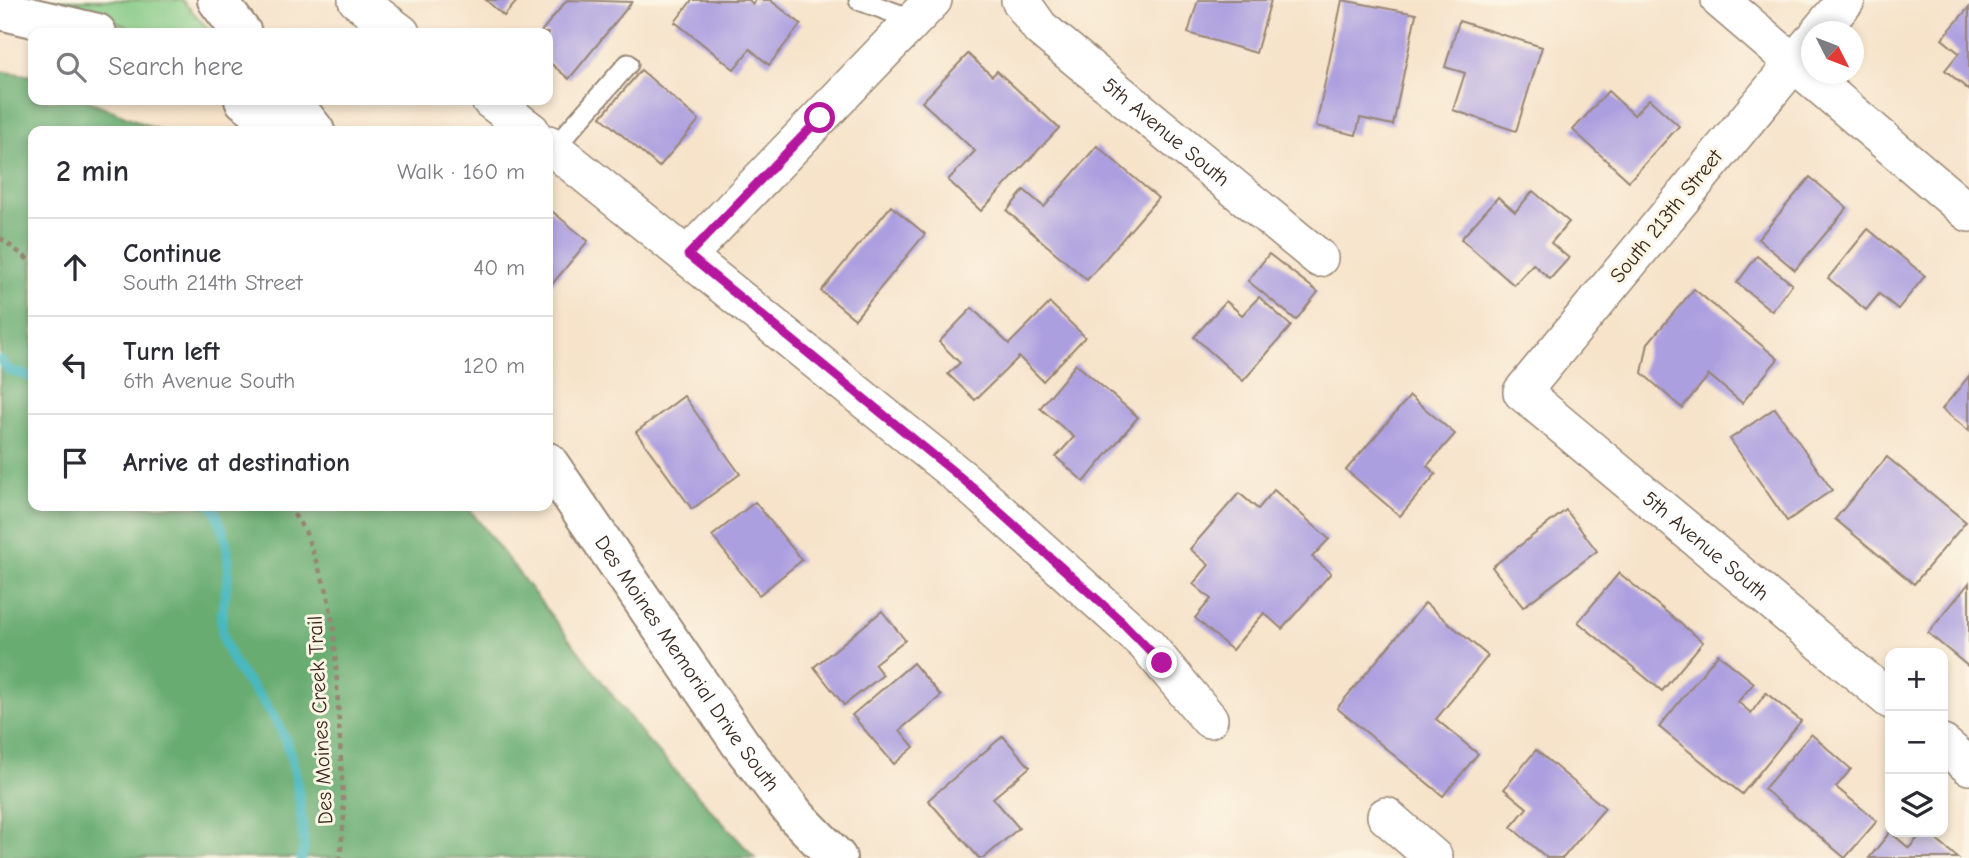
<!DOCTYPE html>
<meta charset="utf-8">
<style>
:root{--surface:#fff;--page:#f2f2f3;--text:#2b2b33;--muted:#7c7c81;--line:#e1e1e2}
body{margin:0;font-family:"Comic Neue",sans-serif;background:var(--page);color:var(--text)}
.controls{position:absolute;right:21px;bottom:21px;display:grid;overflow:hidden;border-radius:14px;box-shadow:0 4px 10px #0003}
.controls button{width:63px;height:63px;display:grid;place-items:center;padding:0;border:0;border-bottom:2px solid var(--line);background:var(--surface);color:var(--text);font:35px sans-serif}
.compass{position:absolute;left:1801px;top:21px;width:63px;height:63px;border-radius:50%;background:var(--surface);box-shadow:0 4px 10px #0003;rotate:132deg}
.stop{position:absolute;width:21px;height:21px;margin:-16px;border:5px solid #b5179e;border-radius:50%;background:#fff}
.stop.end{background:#b5179e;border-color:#fff;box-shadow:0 2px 7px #0008}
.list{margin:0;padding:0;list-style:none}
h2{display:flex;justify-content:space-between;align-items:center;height:91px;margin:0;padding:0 28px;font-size:30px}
h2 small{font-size:23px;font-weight:400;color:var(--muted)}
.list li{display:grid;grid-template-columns:46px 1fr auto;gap:21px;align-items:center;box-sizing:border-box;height:98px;padding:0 28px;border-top:2px solid var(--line)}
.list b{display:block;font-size:26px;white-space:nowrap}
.list p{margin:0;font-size:23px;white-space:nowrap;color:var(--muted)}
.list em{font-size:23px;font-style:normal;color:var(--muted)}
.icon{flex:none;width:38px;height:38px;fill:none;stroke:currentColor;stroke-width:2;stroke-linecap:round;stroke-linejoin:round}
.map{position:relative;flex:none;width:1969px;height:858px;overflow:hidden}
.search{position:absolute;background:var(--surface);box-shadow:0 4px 10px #0003;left:28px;top:28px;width:525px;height:77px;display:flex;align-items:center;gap:18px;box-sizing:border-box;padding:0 24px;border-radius:14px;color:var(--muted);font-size:26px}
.panel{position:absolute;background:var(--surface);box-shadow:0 4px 10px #0003;left:28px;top:126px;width:525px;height:385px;border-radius:14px}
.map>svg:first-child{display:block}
.green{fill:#81c883;stroke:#5e7950;stroke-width:2}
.forest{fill:#68ac71;stroke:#526b48;stroke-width:2}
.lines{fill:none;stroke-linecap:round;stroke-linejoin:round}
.stream{stroke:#48b8bf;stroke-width:10}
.building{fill:#ac9fe0}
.lane-casing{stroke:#988674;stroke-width:23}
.street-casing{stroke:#988674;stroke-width:40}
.secondary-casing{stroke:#988674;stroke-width:42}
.path{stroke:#988674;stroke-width:4.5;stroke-dasharray:5 5;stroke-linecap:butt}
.lane{stroke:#fff;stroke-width:19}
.street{stroke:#fff;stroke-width:37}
.secondary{stroke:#fff;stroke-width:38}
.route{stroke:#b5179e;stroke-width:9}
.labels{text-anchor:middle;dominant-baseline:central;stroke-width:6;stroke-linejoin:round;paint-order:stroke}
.street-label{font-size:21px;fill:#3b2a1e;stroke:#fcf5e5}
</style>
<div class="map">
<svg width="1969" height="858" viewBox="0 0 1969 858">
<rect width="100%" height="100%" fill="#fcf5e5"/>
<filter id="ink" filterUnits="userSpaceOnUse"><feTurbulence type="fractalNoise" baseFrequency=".0143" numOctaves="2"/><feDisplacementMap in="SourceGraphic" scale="14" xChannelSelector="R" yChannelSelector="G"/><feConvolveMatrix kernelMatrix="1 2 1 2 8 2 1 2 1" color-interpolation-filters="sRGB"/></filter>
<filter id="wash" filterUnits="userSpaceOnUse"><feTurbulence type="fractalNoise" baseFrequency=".00686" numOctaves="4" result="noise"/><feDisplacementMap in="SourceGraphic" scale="28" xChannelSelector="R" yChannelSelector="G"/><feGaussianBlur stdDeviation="1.57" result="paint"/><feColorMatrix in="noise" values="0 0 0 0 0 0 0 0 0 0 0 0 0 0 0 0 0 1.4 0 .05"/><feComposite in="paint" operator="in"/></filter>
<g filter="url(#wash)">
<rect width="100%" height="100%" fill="#f6e3ca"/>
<path class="green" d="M47,0H182L212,33H147Z"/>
<path class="forest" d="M0,71L33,76V100H87L161,131H33V506H467L647,740L755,858H0Z"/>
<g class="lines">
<g class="stream">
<path d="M0,360L10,371L33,377"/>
<path d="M212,506C223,524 230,551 228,573C227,595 218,614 223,636C231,668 250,683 268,708C297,749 300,798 304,847L301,858"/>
</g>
</g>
<g id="blocks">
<g class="building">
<path d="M486,0H518L504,16Z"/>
<path d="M567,0L632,2L569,79L548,61V33H540Z"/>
<path d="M692,0H749L753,4L756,0H770L801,24L769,65L750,49L734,69L675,22Z"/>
<path d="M1198,0H1271L1256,53L1188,33Z"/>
<path d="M1342,0L1416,14L1393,125L1360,118L1356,135L1316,126Z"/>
<path d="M1969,7V90L1945,70L1959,53L1942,39Z"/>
<path d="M1459,21L1542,47L1516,131L1453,110L1465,73L1445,67Z"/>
<path d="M968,54L992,76L997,71L1059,128L981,211L948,180L975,151L922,102Z"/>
<path d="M641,70L699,120L659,167L601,117Z"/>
<path d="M1608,91L1634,115L1649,99L1679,126L1629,181L1573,130Z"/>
<path d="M1097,146L1158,198L1087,280L1007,211L1024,190L1044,207Z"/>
<path d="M1810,177L1847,208L1795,270L1758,239Z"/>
<path d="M1533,191L1569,222L1551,243L1569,258L1550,279L1533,264L1514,285L1461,239L1498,197L1515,212Z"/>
<path d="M891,206L925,234L855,319L821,291Z"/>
<path d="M548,208L588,241L553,283L548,278Z"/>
<path d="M1868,229L1925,276L1898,309L1879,294L1866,310L1828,278Z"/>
<path d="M1269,254L1318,292L1296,320L1248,281Z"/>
<path d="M1757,256L1792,284L1772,311L1737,283Z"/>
<path d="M1694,289L1778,359L1742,403L1709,375L1682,408L1642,373L1648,343Z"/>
<path d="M1259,297L1291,326L1243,381L1194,337L1226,301L1242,315Z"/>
<path d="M1050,303L1085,337L1043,381L1019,357L975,400L948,374L960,363L939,342L972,308L1009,344Z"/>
<path d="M1076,364L1138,417L1084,482L1056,457L1074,437L1040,408Z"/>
<path d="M1969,376V431L1942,409Z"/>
<path d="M684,396L740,474L692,509L636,432Z"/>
<path d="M1410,396L1455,434L1427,466L1436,474L1400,516L1346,470Z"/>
<path d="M1775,408L1832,490L1787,521L1730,439Z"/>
<path d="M1887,457L1966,522L1914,584L1835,519Z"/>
<path d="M1274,490L1329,539L1312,557L1331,573L1282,629L1264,613L1232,650L1195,618L1211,599L1193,584L1209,565L1190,549L1239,493L1258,509Z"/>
<path d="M755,502L802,560L759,595L712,536Z"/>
<path d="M1566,510L1597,551L1523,607L1492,567Z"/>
<path d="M1619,573L1703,642L1662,691L1578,622Z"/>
<path d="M1969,583V667L1928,633Z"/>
<path d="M1425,603L1488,656L1436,719L1478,754L1443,796L1337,708Z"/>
<path d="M882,611L905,640L874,664L883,675L844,705L814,667Z"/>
<path d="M1718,654L1754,683L1738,702L1751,713L1766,693L1801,721L1742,794L1659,727Z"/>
<path d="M913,663L941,696L900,730L914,747L894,764L852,715Z"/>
<path d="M1811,734L1851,769L1836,787L1877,821L1845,858L1764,789Z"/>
<path d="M1003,736L1030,767L993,798L1019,828L984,858H979L928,800Z"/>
<path d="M1536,750L1605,808L1563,858H1547L1511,827L1527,808L1504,789Z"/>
<path d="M1890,832L1909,848L1923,832H1927L1958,858H1869Z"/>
</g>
</g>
</g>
<g filter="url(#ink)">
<use href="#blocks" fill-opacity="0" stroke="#988674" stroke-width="2"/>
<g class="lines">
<defs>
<g id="lane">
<path d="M859,0L914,20"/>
<path d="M554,148L628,64"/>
</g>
<g id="street">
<path d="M357,0L401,33"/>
<path id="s1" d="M1020,0L1040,28L1319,258"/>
<path d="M1720,0L1969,213"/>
<path d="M1819,32L1846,0"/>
<path id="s2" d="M1812,41L1522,392L1890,700"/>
<path d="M490,100L531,131"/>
<path d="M548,144L965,481L1146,644L1209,719"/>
<path d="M688,255L933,0"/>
<path d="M1943,744L1969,766"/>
<path d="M1386,816L1434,858"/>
</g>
<g id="secondary">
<path d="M217,0L242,33"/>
<path d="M0,10L97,33"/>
<path d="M244,100L286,131"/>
<path d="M291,100L315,131"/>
<path id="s3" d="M548,462L740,743L796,816L837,858"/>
</g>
</defs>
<use href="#lane" class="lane-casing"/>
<use href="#street" class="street-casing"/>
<use href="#secondary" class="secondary-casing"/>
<g class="path">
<path d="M0,238L33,263"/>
<path d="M288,506L305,531L327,591L334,630L344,817L340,858"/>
</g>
<use href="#lane" class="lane"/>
<use href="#street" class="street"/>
<use href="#secondary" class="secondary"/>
</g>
</g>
<g class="lines" filter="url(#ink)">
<path class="route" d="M820,118L688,255L965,481L1119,619L1162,663"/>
</g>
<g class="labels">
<g class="street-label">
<text stroke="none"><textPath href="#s1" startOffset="198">5th Avenue South</textPath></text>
<text transform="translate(1666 216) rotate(-51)">South 213th Street</text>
<text stroke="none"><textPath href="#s2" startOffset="695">5th Avenue South</textPath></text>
<text stroke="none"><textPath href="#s3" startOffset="245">Des Moines Memorial Drive South</textPath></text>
<text transform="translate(320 720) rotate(-93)">Des Moines Creek Trail</text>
</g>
</g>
</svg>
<div class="controls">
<button>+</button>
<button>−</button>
<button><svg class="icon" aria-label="layers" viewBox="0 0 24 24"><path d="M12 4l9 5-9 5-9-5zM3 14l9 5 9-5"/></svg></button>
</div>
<svg class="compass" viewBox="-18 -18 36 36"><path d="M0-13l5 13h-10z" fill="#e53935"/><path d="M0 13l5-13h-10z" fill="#7c7c81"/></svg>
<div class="stop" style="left:820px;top:118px"></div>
<div class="stop end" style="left:1162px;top:663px"></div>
<div class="search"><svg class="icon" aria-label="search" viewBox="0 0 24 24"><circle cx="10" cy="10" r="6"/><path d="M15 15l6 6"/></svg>Search here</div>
<section class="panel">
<h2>2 min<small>Walk · 160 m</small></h2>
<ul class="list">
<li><svg class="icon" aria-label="ahead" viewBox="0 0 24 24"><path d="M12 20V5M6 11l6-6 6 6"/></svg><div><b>Continue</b><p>South 214th Street</p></div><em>40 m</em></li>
<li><svg class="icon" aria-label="left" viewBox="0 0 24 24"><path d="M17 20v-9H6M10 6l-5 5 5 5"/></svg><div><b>Turn left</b><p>6th Avenue South</p></div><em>120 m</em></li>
<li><svg class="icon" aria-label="arrive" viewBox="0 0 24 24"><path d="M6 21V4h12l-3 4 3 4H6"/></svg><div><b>Arrive at destination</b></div></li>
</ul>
</section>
</div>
